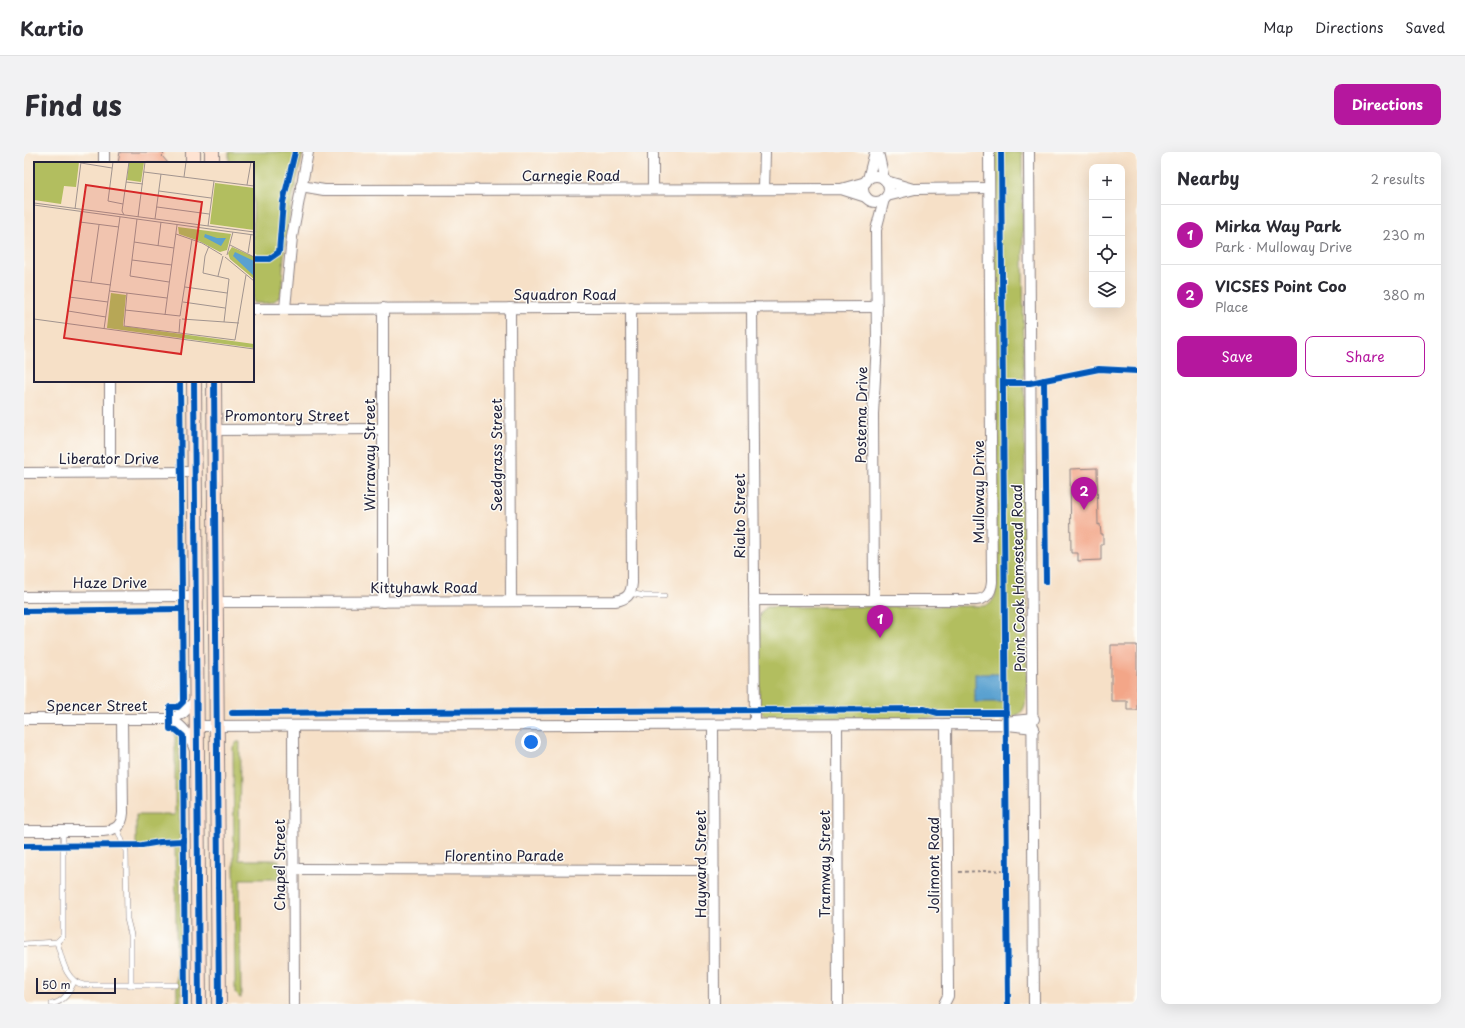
<!DOCTYPE html>
<meta charset="utf-8">
<style>
:root{--surface:#fff;--page:#f2f2f3;--text:#2b2b33;--muted:#7c7c81;--line:#e1e1e2;--accent:#b5179e}
body{margin:0;font-family:"Playpen Sans",sans-serif;background:var(--page);color:var(--text)}
.controls{position:absolute;right:12px;top:12px;display:grid;overflow:hidden;border-radius:8px;box-shadow:0 4px 16px #0002}
.controls button{width:36px;height:36px;display:grid;place-items:center;padding:0;border:0;border-bottom:1px solid var(--line);background:var(--surface);color:var(--text);font:20px sans-serif}
.scale{position:absolute;left:12px;bottom:10px;width:80px;box-sizing:border-box;padding-left:4px;border:2px solid #22223b;border-top:0;font-size:11px;line-height:14px;white-space:nowrap;color:#22223b;-webkit-text-stroke:3px #fdfcf7;paint-order:stroke}
.you{position:absolute;left:507px;top:590px;width:14px;height:14px;margin:-10px;border:3px solid #fff;border-radius:50%;background:#1a73e8;box-shadow:0 0 0 6px #1a73e833}
.badge{display:grid;place-items:center;width:26px;height:26px;border-radius:50%;background:var(--accent);color:#fff;font-size:13px;font-weight:700}
.pin{position:absolute;translate:-50% -33px;filter:drop-shadow(0 1px 2px #0008)}
.pin::after{content:'';position:absolute;top:21px;width:14px;height:12px;background:inherit;clip-path:polygon(0 0,100% 0,50% 100%)}
.list{margin:0;padding:0;list-style:none}
h2{display:flex;justify-content:space-between;align-items:center;height:52px;margin:0;padding:0 16px;font-size:17px}
h2 small{font-size:13px;font-weight:400;color:var(--muted)}
.list li{display:grid;grid-template-columns:26px 1fr auto;gap:12px;align-items:center;box-sizing:border-box;height:60px;padding:0 16px;border-top:1px solid var(--line)}
.list b{display:block;font-size:15px;white-space:nowrap}
.list p{margin:0;font-size:13px;white-space:nowrap;color:var(--muted)}
.list em{font-size:13px;font-style:normal;color:var(--muted)}
.actions{display:flex;gap:8px;padding:12px 16px}
.actions a{flex:1;padding:9px 0;border:1px solid var(--accent);border-radius:8px;text-align:center;font-size:14px;color:var(--accent)}
.actions .main{background:var(--accent);color:#fff}
.icon{flex:none;width:22px;height:22px;fill:none;stroke:currentColor;stroke-width:2;stroke-linecap:round;stroke-linejoin:round}
.map{position:relative;flex:none;width:1113px;height:852px;overflow:hidden;border-radius:8px}
header{display:flex;align-items:center;gap:24px;box-sizing:border-box;height:56px;padding:0 20px;background:var(--surface);border-bottom:1px solid var(--line)}
header strong{font-size:19px}
nav{display:flex;gap:22px;margin-inline-start:auto;font-size:14px}
.intro{display:flex;align-items:center;justify-content:space-between;box-sizing:border-box;height:96px;padding:0 24px}
h1{margin:0;font-size:28px}
.button{padding:10px 18px;border-radius:8px;background:var(--accent);color:#fff;font-size:14px;font-weight:700}
main{display:flex;gap:24px;padding:0 24px}
aside{flex:1;background:var(--surface);border-radius:8px;box-shadow:0 4px 16px #0002}
.map>svg:first-child{display:block}
.green{fill:#b2be5f;stroke:#6a704d}
.water{fill:#5aa1d0;stroke:#3e6286}
.building{fill:#f3a688}
.lines{fill:none;stroke-linecap:round;stroke-linejoin:round}
.lane-casing{stroke:#8c8181;stroke-width:6}
.street-casing{stroke:#8c8181;stroke-width:12}
.secondary-casing{stroke:#8c8181;stroke-width:16}
.path{stroke:#8c8181;stroke-width:2;stroke-dasharray:3 3;stroke-linecap:butt}
.lane{stroke:#fff;stroke-width:5}
.street{stroke:#fff;stroke-width:10}
.secondary{stroke:#fee3d2;stroke-width:14}
.cycleway-casing{stroke:#fdfcf7;stroke-width:8}
.cycleway{stroke:#0057b8;stroke-width:6}
.labels{text-anchor:middle;dominant-baseline:central;stroke-width:3;stroke-linejoin:round;paint-order:stroke}
.street-label{font-size:14px;fill:#22223b;stroke:#fdfcf7}
.inset-road{fill:none;stroke:#a1948f;stroke-width:1}
.view{fill:#d62828;fill-opacity:0.15;stroke:#d62828;stroke-width:2}
.inset-edge{fill:none;stroke:#22223b;stroke-width:2}
</style>
<header>
<strong>Kartio</strong>
<nav><a>Map</a><a>Directions</a><a>Saved</a></nav>
</header>
<div class="intro"><h1>Find us</h1><a class="button">Directions</a></div>
<main>
<div class="map">
<svg width="1113" height="852" viewBox="0 0 1113 852">
<rect width="100%" height="100%" fill="#fdfcf7"/>
<filter id="ink" filterUnits="userSpaceOnUse"><feTurbulence type="fractalNoise" baseFrequency=".025" numOctaves="2"/><feDisplacementMap in="SourceGraphic" scale="8" xChannelSelector="R" yChannelSelector="G"/><feConvolveMatrix kernelMatrix="1 2 1 2 8 2 1 2 1" color-interpolation-filters="sRGB"/></filter>
<filter id="wash" filterUnits="userSpaceOnUse"><feTurbulence type="fractalNoise" baseFrequency=".012" numOctaves="4" result="noise"/><feDisplacementMap in="SourceGraphic" scale="16" xChannelSelector="R" yChannelSelector="G"/><feGaussianBlur stdDeviation="0.9" result="paint"/><feColorMatrix in="noise" values="0 0 0 0 0 0 0 0 0 0 0 0 0 0 0 0 0 1.4 0 .05"/><feComposite in="paint" operator="in"/></filter>
<g filter="url(#wash)">
<rect width="100%" height="100%" fill="#f6e0c7"/>
<g class="green">
<path d="M205,0H279C269,38 262,76 259,115C258,124 260,137 255,145C249,153 237,151 229,151V11H205Z"/>
<path d="M970,0H998L1003,533C1001,555 1004,563 979,567L745,566L738,561L735,553V468L737,460L743,455L960,454L966,452L971,445Z"/>
<path d="M151,579L155,584L157,852H153L151,695H112V663H151Z"/>
<path d="M213,590H216L215,708H255L256,727H216L217,846H216L211,841V826L209,595Z"/>
</g>
<rect class="water" x="951" y="522" width="27" height="28"/>
<g id="blocks">
<g class="building">
<path d="M96,0H138L140,2L138,4L144,11H94Z"/>
<path d="M1073,316L1074,373L1076,372L1077,382H1079V392H1077V408L1054,409V401H1047L1046,317Z"/>
<path d="M1087,493H1113V558H1103V549H1087Z"/>
</g>
</g>
</g>
<g filter="url(#ink)">
<use href="#blocks" fill-opacity="0" stroke="#8c8181" stroke-width="1"/>
<g class="lines">
<defs>
<g id="lane">
<path d="M606,441L620,444H640"/>
<path d="M93,676L102,699L103,767L107,783V833"/>
<path d="M39,679V784L33,790C38,806 41,830 60,833H152"/>
<path d="M0,792L33,790"/>
<path d="M28,852C40,850 45,840 50,830"/>
</g>
<g id="street">
<path d="M80,0V11"/>
<path d="M629,0V37"/>
<path d="M854,0L860,27"/>
<path d="M1005,0L1010,852"/>
<circle cx="852" cy="37" r="13"/>
<path d="M844,27L851,0"/>
<path d="M862,29L889,37"/>
<path d="M277,34L300,38L817,37L842,45"/>
<path d="M740,37L741,0"/>
<path d="M817,37L842,30"/>
<path d="M863,44L891,37L965,36"/>
<path d="M728,155L731,573"/>
<path d="M261,156L268,85L284,0"/>
<path d="M359,156V450"/>
<path d="M486,156L487,449"/>
<path d="M229,157L853,155"/>
<path d="M86,229V320"/>
<path d="M190,278L359,277"/>
<path d="M0,321L171,320"/>
<path d="M0,445L172,444"/>
<path d="M730,448H952C963,447 967,441 968,430L965,0"/>
<path d="M850,448L849,262L853,191L852,78L860,47"/>
<path d="M192,450L591,449C603,447 607,443 608,431L607,155"/>
<path d="M0,567H146L158,562L173,547"/>
<path d="M146,567C160,575 166,584 171,598"/>
<path d="M981,570L1010,567"/>
<path d="M689,573L690,852"/>
<path d="M813,573L814,852"/>
<path d="M173,574L974,572L1010,576"/>
<path d="M269,574L270,852"/>
<path d="M0,679H79C92,678 98,674 99,661L98,567"/>
<path d="M269,717L690,718"/>
<path d="M920,852L924,844V837L922,572"/>
</g>
<g id="secondary">
<path d="M169,0V11"/>
<path d="M188,0V11"/>
<path d="M170,229L175,852"/>
<path d="M190,229L195,852"/>
</g>
</defs>
<use href="#lane" class="lane-casing"/>
<use href="#street" class="street-casing"/>
<use href="#secondary" class="secondary-casing"/>
<path class="path" d="M935,720L983,718"/>
<use href="#lane" class="lane"/>
<use href="#street" class="street"/>
<use href="#secondary" class="secondary"/>
<defs>
<g id="cycleway">
<path d="M977,0L984,852"/>
<path d="M229,107H245L255,100L259,50L271,0"/>
<path d="M1020,228L1022,430"/>
<path d="M156,229L159,550L154,555H146V577L152,578L159,584L161,852"/>
<path d="M170,229L175,852"/>
<path d="M190,229L195,852"/>
<path d="M979,231H1006L1075,217L1113,219"/>
<path d="M0,459L158,457"/>
<path d="M208,561L900,557L914,561H982"/>
<path d="M0,694L118,693L136,690L160,689"/>
</g>
</defs>
<use href="#cycleway" class="cycleway-casing"/>
<use href="#cycleway" class="cycleway"/>
</g>
</g>
<g class="labels">
<g class="street-label">
<text x="547" y="23">Carnegie Road</text>
<text x="541" y="142">Squadron Road</text>
<text x="263" y="263">Promontory Street</text>
<text transform="translate(837 263) rotate(-89)">Postema Drive</text>
<text transform="translate(345 303) rotate(-90)">Wirraway Street</text>
<text transform="translate(472 303) rotate(-90)">Seedgrass Street</text>
<text x="85" y="306">Liberator Drive</text>
<text transform="translate(954 340) rotate(-90)">Mulloway Drive</text>
<text transform="translate(715 364) rotate(-90)">Rialto Street</text>
<text transform="translate(994 426) rotate(-91)">Point Cook Homestead Road</text>
<text x="86" y="430">Haze Drive</text>
<text x="400" y="435">Kittyhawk Road</text>
<text x="73" y="553">Spencer Street</text>
<text x="480" y="703">Florentino Parade</text>
<text transform="translate(676 712) rotate(-90)">Hayward Street</text>
<text transform="translate(800 712) rotate(-90)">Tramway Street</text>
<text transform="translate(255 713) rotate(-90)">Chapel Street</text>
<text transform="translate(909 713) rotate(-90)">Jolimont Road</text>
</g>
</g>
<g transform="translate(10 10)">
<rect width="220" height="220" fill="#f6e0c7"/>
<path d="M0,0H45L42,25L30,24L27,42L0,38ZM95,0H110L107,20L93,18ZM181,21L220,26V68L176,62ZM144,65L197,72L193,88L186,90L165,79L145,72ZM198,85L220,95V117L196,97L194,91ZM77,131L92,133L89,164L220,182V186L73,166Z" fill="#b2be5f"/>
<path d="M171,72L183,76H192L187,84L170,75ZM201,90L220,99V114L199,94Z" fill="#5aa1d0"/>
<path class="inset-road" d="M79,0L74,39L89,42M47,1L78,6M110,10L220,24M150,15L152,0M92,20L109,22M213,23L217,0M125,29L177,36M0,41L220,70M0,43L220,73M123,45L175,52M41,47L47,0M47,50L34,149L72,155M90,53L88,49L95,0M104,55L111,0M103,57L96,114L135,120M121,57L127,12M46,60L85,65M174,64L180,19M142,72L168,81L188,93M100,80L140,86M196,83L220,95M124,84L127,60M175,84L171,94L169,111L195,117L190,160M214,91L217,72M193,93L199,70M191,95L220,119M98,98L138,103M184,114L189,94M38,118L77,123M57,120L65,63M151,125L193,131M76,129L133,136M93,131L90,164L201,178L212,113M35,135L74,140M149,140L191,146M91,148L146,154M131,153L143,63M146,154L158,77M0,157L220,187M148,157L205,161M70,167L86,55M145,171L146,157"/>
<path class="view" d="M52,23L168,40L147,192L30,176Z"/>
<rect width="220" height="220" class="inset-edge"/>
</g>
</svg>
<div class="controls">
<button>+</button>
<button>−</button>
<button><svg class="icon" aria-label="locate" viewBox="0 0 24 24"><circle cx="12" cy="12" r="6"/><path d="M12 2v4M12 18v4M2 12h4M18 12h4"/></svg></button>
<button><svg class="icon" aria-label="layers" viewBox="0 0 24 24"><path d="M12 4l9 5-9 5-9-5zM3 14l9 5 9-5"/></svg></button>
</div>
<div class="scale">50 m</div>
<div class="you"></div>
<div class="pin badge" style="left:856px;top:486px">1</div>
<div class="pin badge" style="left:1060px;top:358px">2</div>
</div>
<aside>
<h2>Nearby<small>2 results</small></h2>
<ul class="list">
<li><span class="badge">1</span><div><b>Mirka Way Park</b><p>Park · Mulloway Drive</p></div><em>230 m</em></li>
<li><span class="badge">2</span><div><b>VICSES Point Coo</b><p>Place</p></div><em>380 m</em></li>
</ul>
<div class="actions"><a class="main">Save</a><a>Share</a></div>
</aside>
</main>
